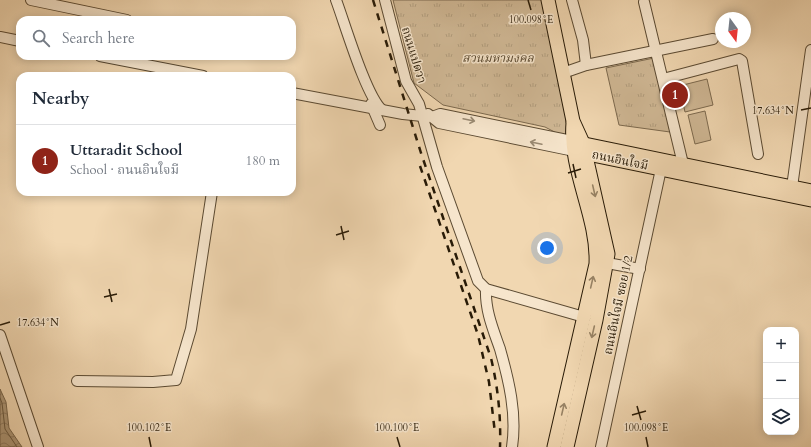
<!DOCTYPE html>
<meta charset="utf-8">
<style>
:root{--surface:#fff;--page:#f2f2f3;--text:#1f2937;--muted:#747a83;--line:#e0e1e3;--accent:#8f2418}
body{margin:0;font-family:Cardo,"Noto Serif Thai",serif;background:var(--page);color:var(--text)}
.controls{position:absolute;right:12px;bottom:12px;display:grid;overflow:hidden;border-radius:8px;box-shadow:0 2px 10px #0003}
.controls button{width:36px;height:36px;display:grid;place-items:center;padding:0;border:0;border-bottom:1px solid var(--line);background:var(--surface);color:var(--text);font:20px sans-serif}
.compass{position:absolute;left:715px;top:12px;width:36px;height:36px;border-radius:50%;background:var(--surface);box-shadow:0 2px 10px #0003;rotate:165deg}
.you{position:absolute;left:547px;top:248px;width:14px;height:14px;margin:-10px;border:3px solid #fff;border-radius:50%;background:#1a73e8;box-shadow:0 0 0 6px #1a73e833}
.badge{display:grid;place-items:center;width:26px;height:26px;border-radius:50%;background:var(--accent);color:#fff;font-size:13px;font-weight:700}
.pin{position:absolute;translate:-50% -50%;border:2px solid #fff;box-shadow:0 1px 4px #0006}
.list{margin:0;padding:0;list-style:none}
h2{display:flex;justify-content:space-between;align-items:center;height:52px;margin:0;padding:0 16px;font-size:17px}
h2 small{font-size:13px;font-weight:400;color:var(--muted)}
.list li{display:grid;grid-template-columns:26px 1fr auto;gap:12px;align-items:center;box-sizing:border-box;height:72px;padding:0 16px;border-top:1px solid var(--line)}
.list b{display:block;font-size:15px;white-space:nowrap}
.list p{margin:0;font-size:13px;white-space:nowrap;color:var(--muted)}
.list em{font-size:13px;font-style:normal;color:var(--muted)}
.icon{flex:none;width:22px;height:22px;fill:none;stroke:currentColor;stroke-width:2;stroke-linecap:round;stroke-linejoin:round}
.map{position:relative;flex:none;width:811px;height:447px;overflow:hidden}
.search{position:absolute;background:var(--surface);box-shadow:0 2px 10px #0003;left:16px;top:16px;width:280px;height:44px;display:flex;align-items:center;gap:10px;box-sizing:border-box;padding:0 14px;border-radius:12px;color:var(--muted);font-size:15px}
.panel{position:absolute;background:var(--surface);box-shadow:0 2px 10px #0003;left:16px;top:72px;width:280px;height:124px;border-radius:12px}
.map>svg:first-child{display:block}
.grass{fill:#cfb794;stroke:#7c694e}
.park{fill:url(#park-tufts);stroke:#7c694e}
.water{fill:url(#water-waves);stroke:#78654a}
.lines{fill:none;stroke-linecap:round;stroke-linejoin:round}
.shore{stroke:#6b593f;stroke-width:1}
.minor-casing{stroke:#5b4a32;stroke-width:12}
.major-casing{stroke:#291b07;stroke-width:15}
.minor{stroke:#f6e5cc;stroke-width:10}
.major{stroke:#f1d7b1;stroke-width:13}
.rail{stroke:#291b07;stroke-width:2.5;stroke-dasharray:7 7;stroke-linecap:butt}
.oneway{stroke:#9a8a73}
.oneway2{stroke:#978264}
.ticks{fill:none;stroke:#291b07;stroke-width:1.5}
.labels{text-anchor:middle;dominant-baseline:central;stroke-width:3;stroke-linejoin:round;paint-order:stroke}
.street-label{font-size:12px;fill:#291b07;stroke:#f6e5cc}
.park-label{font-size:12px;font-style:italic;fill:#5b4a31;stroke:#f6e5cc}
.ticks-label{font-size:10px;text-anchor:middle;fill:#291b07;stroke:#f6e5cc;stroke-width:3;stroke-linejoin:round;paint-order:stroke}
</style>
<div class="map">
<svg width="811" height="447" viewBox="0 0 811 447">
<defs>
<pattern id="park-tufts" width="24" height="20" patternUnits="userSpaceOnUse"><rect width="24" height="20" fill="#cfb794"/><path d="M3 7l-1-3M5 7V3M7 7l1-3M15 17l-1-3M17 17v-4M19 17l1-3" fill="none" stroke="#b29d7e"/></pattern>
<pattern id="water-waves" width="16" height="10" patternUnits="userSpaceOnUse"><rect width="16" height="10" fill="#ad9777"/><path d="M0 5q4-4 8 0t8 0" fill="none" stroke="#8d7a60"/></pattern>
</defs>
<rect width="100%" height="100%" fill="#f1d7b1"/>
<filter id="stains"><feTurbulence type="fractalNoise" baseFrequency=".005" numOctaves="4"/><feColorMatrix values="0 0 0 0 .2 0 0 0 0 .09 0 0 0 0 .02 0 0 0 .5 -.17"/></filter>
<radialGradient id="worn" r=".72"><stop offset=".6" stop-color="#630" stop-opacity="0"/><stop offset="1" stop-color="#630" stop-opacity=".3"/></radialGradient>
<g class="grass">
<path d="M707,79L713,105L685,112L679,86Z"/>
<path d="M705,111L711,140L695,144L688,115Z"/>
</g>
<g class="park">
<path d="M393,0H547L572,141L545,127L443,105L414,83Z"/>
<path d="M654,58L670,132L619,125L606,68Z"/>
</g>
<path class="water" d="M0,389L6,402L9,428L22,447H0Z"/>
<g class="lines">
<path class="shore" d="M0,398L2,403L5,429L17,447"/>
<defs>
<g id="minor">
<path d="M31,0L127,20"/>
<path d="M336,0C345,24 366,96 382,110"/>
<path d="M385,0L406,81L419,104L437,167L478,281L486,289L584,317"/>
<path d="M572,0L583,40L586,65"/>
<path d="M644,2L683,164"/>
<path d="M0,37L20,41"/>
<path d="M100,56L203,76"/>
<path d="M563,73L586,65L713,39"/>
<path d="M663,79L739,59L742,61L758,154"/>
<path d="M292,93L403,114L432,117L440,114L572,141"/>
<path d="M371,104L380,125"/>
<path d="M428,114L439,123L574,151"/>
<path d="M792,187L811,50"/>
<path d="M607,263L640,269"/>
<path d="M486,289C485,310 493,329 500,349C509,381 517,414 512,447"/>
<path d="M0,335L38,447"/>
<path d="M77,381L153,382L176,380L191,329L212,192"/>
<path d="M601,447L661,169"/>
</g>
<g id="major">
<path d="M548,0L573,121L583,143L608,254L596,320L567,447"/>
<path d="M575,142L811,191"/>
<path d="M578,152L811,200"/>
<path d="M554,447L596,264C598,216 569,171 573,123"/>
</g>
</defs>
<use href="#minor" class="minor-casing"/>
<use href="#major" class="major-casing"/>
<use href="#minor" class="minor"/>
<use href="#major" class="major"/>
<g class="rail">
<path d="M373,0L421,153L491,358C498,388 501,416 500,447"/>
<path d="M420,166L478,335L489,382L495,433"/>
</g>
</g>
<defs><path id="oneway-shaft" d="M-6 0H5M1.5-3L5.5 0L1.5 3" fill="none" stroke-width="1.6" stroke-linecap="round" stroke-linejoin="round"/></defs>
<g class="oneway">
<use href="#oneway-shaft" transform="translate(469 120) rotate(12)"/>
<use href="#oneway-shaft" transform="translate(536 143) rotate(-168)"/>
</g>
<g class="oneway2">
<use href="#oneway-shaft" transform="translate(594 191) rotate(77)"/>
<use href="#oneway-shaft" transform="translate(592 282) rotate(-77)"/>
<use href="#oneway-shaft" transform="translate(593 332) rotate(103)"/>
<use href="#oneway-shaft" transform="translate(563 409) rotate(-77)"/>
</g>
<path class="ticks" d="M528,0L531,10M801,110L811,108M573,164L576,178M568,173L581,169M341,226L344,240M336,235L349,231M109,289L112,302M104,297L117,294M0,325L10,322M637,406L641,420M632,415L646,411M149,437L151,447M397,437L400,447M646,437L648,447"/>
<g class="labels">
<g class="street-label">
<text transform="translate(414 55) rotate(73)">ถนนแปดวา</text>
<text transform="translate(620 160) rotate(12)">ถนนอินใจมี</text>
<text transform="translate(618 305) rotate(-78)">ถนนอินใจมี ซอย 1/2</text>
</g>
<g class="park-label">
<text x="498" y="58">สวนมหามงคล</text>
</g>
</g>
<g class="ticks-label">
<text x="531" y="23">100.098°E</text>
<text x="773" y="114">17.634°N</text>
<text x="38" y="326">17.634°N</text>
<text x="149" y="431">100.102°E</text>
<text x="397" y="431">100.100°E</text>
<text x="646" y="431">100.098°E</text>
</g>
<rect width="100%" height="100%" filter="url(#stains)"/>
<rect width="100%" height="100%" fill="url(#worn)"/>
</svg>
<div class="controls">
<button>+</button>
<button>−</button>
<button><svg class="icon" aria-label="layers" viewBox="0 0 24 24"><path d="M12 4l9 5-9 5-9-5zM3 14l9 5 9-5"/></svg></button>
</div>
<svg class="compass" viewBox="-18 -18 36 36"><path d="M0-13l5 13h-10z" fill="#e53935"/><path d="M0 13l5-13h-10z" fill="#747a83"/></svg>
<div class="you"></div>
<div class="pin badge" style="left:675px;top:95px">1</div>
<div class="search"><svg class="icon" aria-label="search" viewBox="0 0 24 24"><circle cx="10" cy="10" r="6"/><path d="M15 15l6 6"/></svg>Search here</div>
<section class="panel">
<h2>Nearby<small></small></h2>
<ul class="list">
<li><span class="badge">1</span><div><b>Uttaradit School</b><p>School · ถนนอินใจมี</p></div><em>180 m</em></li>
</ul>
</section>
</div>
